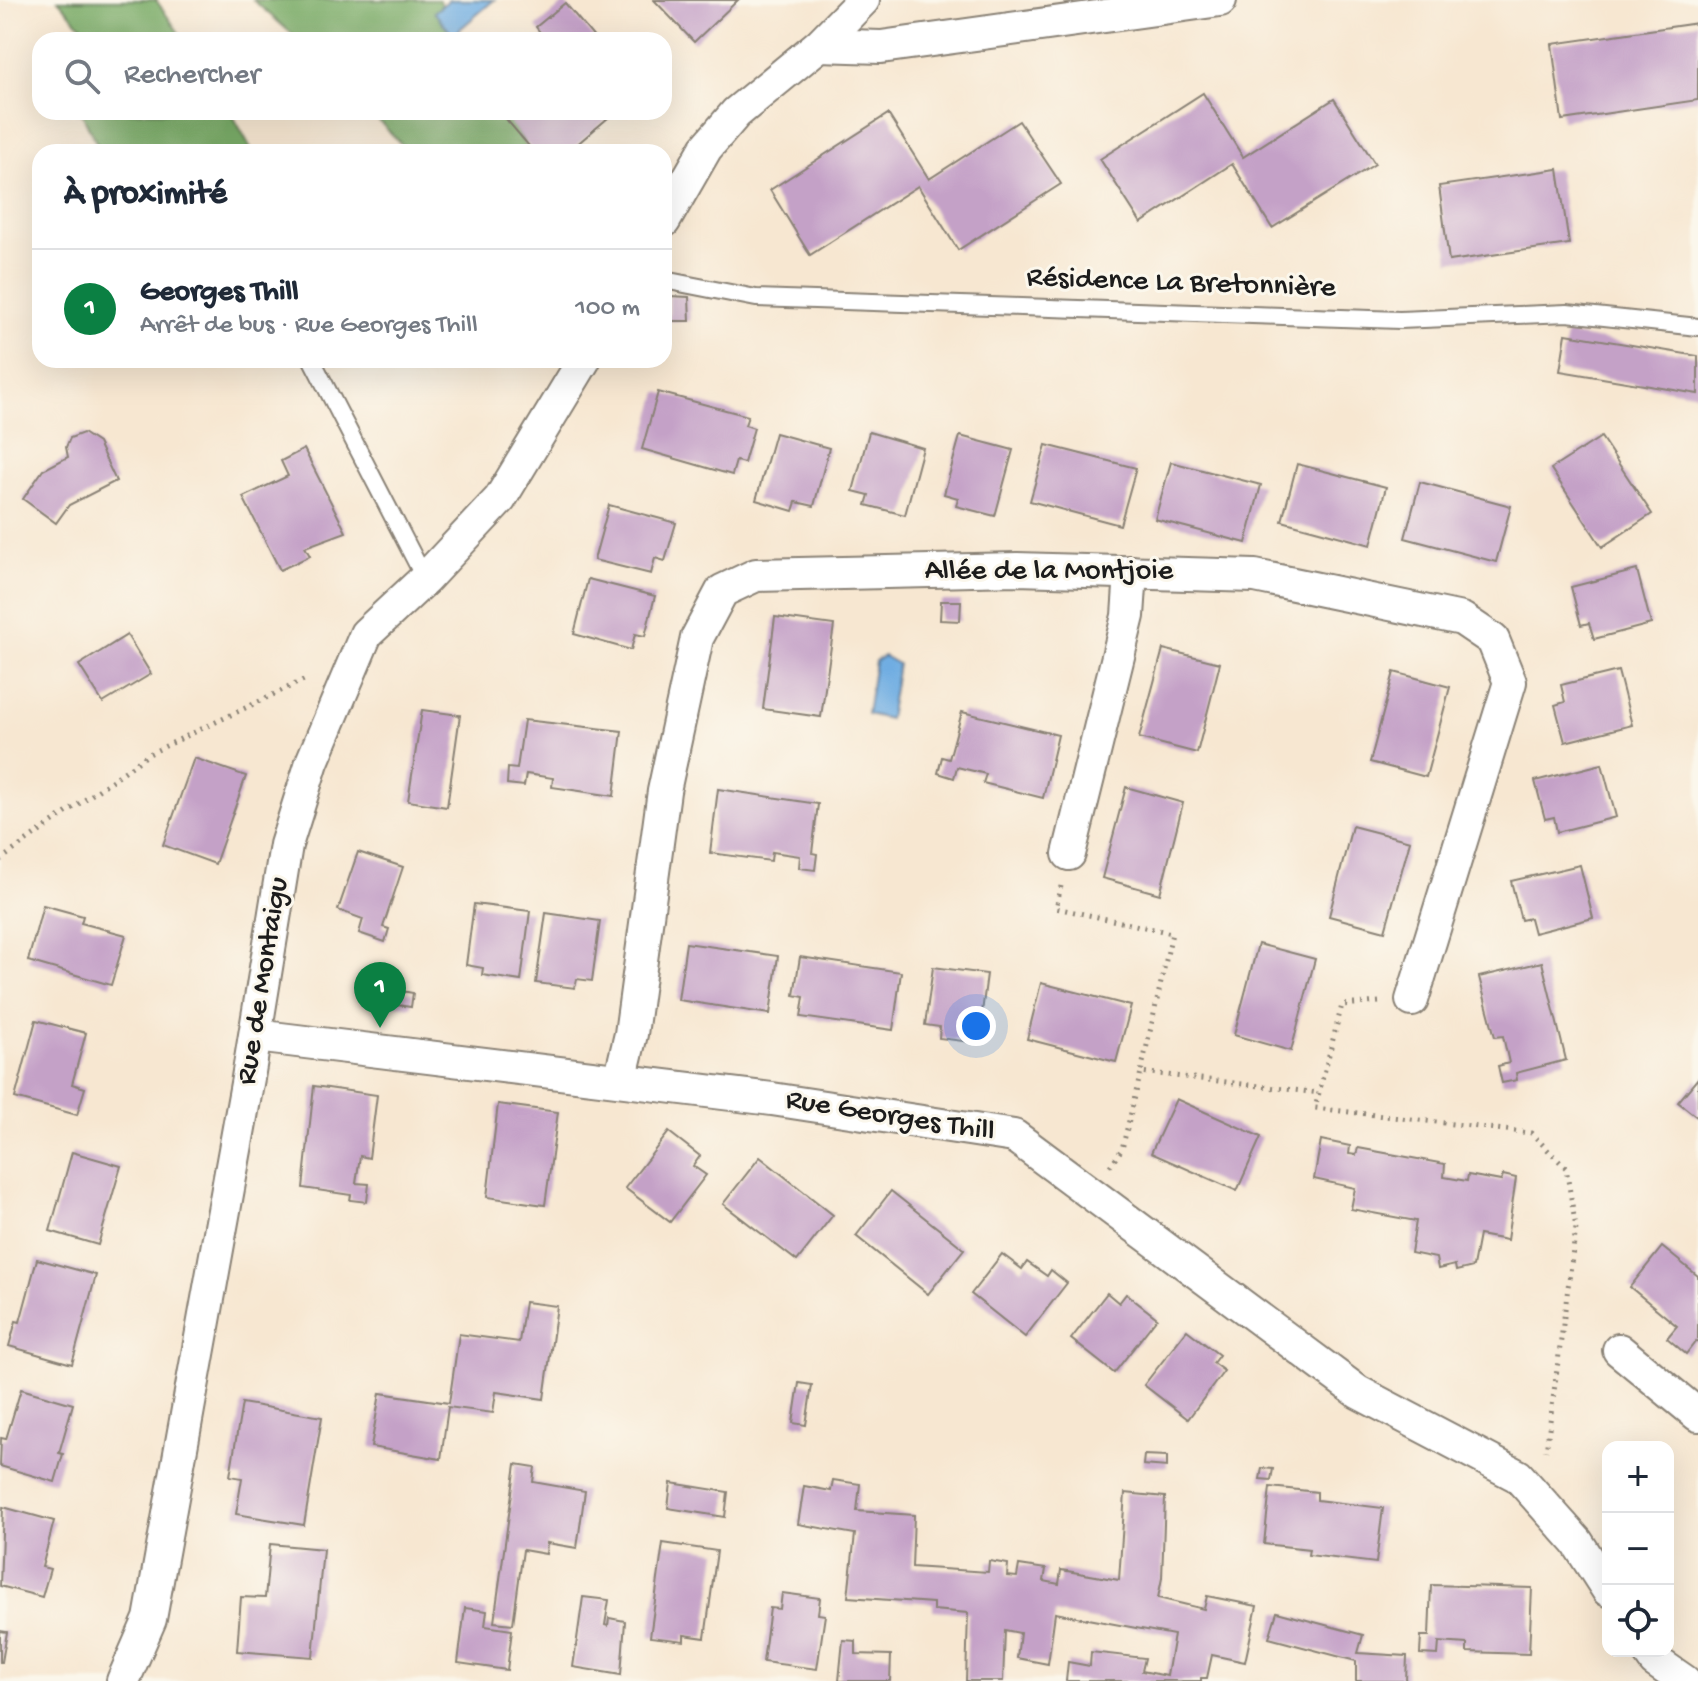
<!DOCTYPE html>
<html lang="fr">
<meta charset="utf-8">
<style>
:root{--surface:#fff;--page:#f6f6f7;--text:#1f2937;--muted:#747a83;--line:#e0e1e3;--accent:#0b8043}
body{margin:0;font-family:"Gochi Hand",sans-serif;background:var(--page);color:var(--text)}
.controls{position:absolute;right:24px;bottom:24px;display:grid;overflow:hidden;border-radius:16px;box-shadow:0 8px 32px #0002}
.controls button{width:72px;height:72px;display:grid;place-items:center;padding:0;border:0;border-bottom:2px solid var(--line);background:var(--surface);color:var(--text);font:40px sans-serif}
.you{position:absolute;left:976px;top:1026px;width:28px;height:28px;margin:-20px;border:6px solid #fff;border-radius:50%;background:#1a73e8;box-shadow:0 0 0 12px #1a73e833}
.badge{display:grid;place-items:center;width:52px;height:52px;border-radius:50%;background:var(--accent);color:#fff;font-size:26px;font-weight:700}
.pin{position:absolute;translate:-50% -66px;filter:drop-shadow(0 2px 4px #0008)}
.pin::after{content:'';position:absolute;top:42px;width:28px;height:24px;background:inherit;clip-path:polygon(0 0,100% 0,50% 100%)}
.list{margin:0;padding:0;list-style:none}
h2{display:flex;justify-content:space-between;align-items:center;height:104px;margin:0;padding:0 32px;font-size:34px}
h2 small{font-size:26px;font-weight:400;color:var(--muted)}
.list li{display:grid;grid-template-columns:52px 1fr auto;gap:24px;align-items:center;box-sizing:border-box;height:120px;padding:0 32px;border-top:2px solid var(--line)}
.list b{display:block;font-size:30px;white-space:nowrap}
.list p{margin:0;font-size:26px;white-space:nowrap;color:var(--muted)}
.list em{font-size:26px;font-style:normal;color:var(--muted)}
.icon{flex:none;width:44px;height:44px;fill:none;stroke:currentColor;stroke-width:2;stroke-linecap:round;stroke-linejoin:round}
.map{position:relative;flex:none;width:1698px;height:1681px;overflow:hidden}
.search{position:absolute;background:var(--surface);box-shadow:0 8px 32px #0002;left:32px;top:32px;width:640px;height:88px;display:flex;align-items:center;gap:20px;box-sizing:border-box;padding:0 28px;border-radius:24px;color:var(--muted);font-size:30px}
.panel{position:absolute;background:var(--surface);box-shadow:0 8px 32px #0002;left:32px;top:144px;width:640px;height:224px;border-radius:24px}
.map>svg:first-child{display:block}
.forest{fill:#7aac67;stroke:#4b6442;stroke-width:2}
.water{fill:#70ade2;stroke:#46647f;stroke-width:2}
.building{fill:#c4a1c7}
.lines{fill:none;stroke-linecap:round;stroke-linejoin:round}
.service-casing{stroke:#8a8276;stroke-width:20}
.minor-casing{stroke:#8a8276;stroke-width:36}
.path{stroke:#8a8276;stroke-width:5;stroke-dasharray:2 6;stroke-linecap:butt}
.service{stroke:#fff;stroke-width:16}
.minor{stroke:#fff;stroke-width:32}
.labels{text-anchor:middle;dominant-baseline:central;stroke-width:6;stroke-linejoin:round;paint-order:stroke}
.street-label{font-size:30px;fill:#1c1c1c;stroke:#fbf7ec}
</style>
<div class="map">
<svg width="1698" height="1681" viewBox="0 0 1698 1681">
<rect width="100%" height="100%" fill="#fbf7ec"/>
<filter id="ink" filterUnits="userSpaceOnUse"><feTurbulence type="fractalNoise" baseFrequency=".0125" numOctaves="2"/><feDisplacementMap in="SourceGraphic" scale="16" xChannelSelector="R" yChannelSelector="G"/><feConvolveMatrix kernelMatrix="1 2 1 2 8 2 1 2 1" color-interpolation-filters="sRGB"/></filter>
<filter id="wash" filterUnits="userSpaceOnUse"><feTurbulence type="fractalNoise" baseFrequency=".006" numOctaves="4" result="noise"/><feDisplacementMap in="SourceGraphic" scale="32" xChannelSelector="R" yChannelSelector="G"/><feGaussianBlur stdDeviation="1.8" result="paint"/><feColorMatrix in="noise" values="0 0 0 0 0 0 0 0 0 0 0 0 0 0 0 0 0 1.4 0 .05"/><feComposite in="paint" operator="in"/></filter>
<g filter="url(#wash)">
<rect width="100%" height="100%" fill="#f7e7d1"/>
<g class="forest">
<path d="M58,0H156L184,40H82L85,30Z"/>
<path d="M253,0H439L463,40H299Z"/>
<path d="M81,112H231L253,152H101Z"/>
<path d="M370,112H506L529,152H409Z"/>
</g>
<g class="water">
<path d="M449,0H494L453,35L434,12Z"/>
<path d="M884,656L898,664L889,719L867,714L875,661Z"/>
</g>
<g id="blocks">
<g class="building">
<path d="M654,0H738L694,42Z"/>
<path d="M565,3L596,40H546L536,27Z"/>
<path d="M1698,23V100L1562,120L1552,44Z"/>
<path d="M1203,93L1243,157L1334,99L1375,164L1272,228L1232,164L1141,223L1100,159Z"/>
<path d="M500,112H615L568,152H534Z"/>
<path d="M888,114L929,179L1019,121L1061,184L958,250L918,186L810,255L770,190Z"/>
<path d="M1558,169L1569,244L1449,261L1439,186Z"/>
<path d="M669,296L689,297L690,321H669Z"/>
<path d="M1566,334L1698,356V394L1560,371Z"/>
<path d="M658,392L748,416L745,425L754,428L744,463L736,461L732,475L642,449Z"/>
<path d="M869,432L923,448L905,515L866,505L869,495L853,491Z"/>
<path d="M83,433L98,443L116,481L69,505L56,523L23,499L43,470L68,457L66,447L70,438Z"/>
<path d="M775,433L829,448L814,506L796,502L793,511L756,500Z"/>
<path d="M960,436L1013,450L995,516L956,506L958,498L944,494Z"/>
<path d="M1601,437L1652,514L1602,547L1551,469Z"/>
<path d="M1046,445L1136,468L1120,525L1030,501Z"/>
<path d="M304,449L346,532L305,547L310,556L280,570L243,497L288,476L281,461Z"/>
<path d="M1171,462L1261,485L1246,543L1155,519Z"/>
<path d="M1297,464L1386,487L1371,545L1282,521Z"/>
<path d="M1420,482L1511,506L1496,562L1405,538Z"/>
<path d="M609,505L676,523L665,561L655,558L651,574L594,560Z"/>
<path d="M1637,570L1651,624L1594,639L1589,623L1581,625L1571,587Z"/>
<path d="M588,579L655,596L645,636L635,634L631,650L574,634Z"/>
<path d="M941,601H961L960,621L940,620Z"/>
<path d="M775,617L834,625L821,717L763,709Z"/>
<path d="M127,635L151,674L103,703L79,665Z"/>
<path d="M1163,649L1220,663L1197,753L1139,738Z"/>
<path d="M1618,671L1632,725L1565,742L1555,705L1565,702L1561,685Z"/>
<path d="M1394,672L1450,687L1426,777L1370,762Z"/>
<path d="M422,710L460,715L447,807L408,801Z"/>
<path d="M962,712L1058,735L1043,798L983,783L986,774L957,767L954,778L938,773L942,757L949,759Z"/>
<path d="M524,720L622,731L614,796L552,787L553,778L526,774L524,786L507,784L508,768L517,769Z"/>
<path d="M194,758L246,776L215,864L163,845Z"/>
<path d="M1602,764L1616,817L1557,832L1554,817L1545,819L1535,781Z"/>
<path d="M1126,787L1183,803L1160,894L1102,878Z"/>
<path d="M718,789L818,804L812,853L817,854L815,870L799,868L800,856L772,852L771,861L710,853Z"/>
<path d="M1352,826L1410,841L1385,931L1329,916Z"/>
<path d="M358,852L403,867L383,927L389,929L385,942L359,933L363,919L338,910Z"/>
<path d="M1580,865L1593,918L1534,933L1530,918L1521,920L1511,881Z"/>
<path d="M474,904L530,911L521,981L482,975L483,968L466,965Z"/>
<path d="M43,905L83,916L81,923L126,935L111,985L28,961Z"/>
<path d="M546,913L600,921L592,981L577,979L575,988L536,983Z"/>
<path d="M686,943L778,956L770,1014L678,1000Z"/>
<path d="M1258,944L1315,959L1291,1051L1234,1035Z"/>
<path d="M800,957L901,972L893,1030L801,1017L804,997L794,995Z"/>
<path d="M1542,962L1566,1060L1516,1073L1517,1080L1502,1083L1498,1066L1509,1063L1503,1036L1495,1037L1479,977Z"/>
<path d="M933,967L987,974L978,1043L939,1038L940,1027L925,1025Z"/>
<path d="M1041,983L1131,1006L1116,1062L1027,1039Z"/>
<path d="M385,988L413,993L411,1007L383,1003Z"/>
<path d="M36,1020L86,1033L72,1084L85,1088L77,1115L15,1098Z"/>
<path d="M1698,1078V1118L1678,1102Z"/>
<path d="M314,1086L377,1095L369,1158L360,1156L356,1183L369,1184L367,1202L350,1200L351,1195L303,1188Z"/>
<path d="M1176,1099L1261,1137L1237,1191L1151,1153Z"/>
<path d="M498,1104L558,1112L545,1205L487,1197Z"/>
<path d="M669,1132L700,1156L693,1166L706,1175L670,1222L625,1188Z"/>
<path d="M1321,1140L1350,1146L1349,1154L1356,1155L1358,1148L1445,1164L1444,1177L1467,1181L1468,1175L1501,1181L1503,1175L1516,1178L1507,1240L1479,1235L1473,1267L1456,1271L1455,1265L1438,1269L1436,1258L1411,1253L1416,1221L1351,1209L1355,1188L1314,1179Z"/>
<path d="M72,1152L121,1166L98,1245L50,1231Z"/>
<path d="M760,1157L833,1215L797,1261L723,1204Z"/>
<path d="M891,1191L964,1249L928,1294L856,1236Z"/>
<path d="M1662,1247L1698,1276V1343L1696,1341L1686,1354L1667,1338L1677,1326L1630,1287Z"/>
<path d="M1002,1254L1022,1269L1027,1262L1047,1276L1051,1270L1067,1283L1025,1337L971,1294Z"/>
<path d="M37,1259L96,1275L72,1364L9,1346L16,1321L20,1322Z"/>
<path d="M1107,1293L1119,1303L1126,1294L1157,1318L1114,1373L1071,1339Z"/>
<path d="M525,1302L557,1306L544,1399L496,1392L493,1413L448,1407L441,1459L371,1447L380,1393L449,1403L459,1334L519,1342Z"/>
<path d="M1187,1330L1219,1355L1213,1363L1224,1371L1188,1419L1144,1385Z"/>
<path d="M799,1383L812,1385L806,1425L793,1423Z"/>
<path d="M21,1389L73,1404L59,1453L63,1454L55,1482L0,1466L1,1438L6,1439Z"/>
<path d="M242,1403L322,1417L304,1525L236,1514L242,1478L230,1476Z"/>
<path d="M1144,1455L1167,1456V1467L1143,1465Z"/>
<path d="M516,1464L535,1467L533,1482L585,1491L577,1548L547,1543L546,1554L523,1550L513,1624L494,1622Z"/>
<path d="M1262,1468L1273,1469L1271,1480L1260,1479Z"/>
<path d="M833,1480L860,1484L857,1511L914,1515L912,1567L988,1572L989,1561L1008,1564L1007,1576L1017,1577L1019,1565L1046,1569L1044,1581L1059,1584L1061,1570L1119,1580L1125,1493L1165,1497L1162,1578L1158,1598L1204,1609L1207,1596L1257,1606L1245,1662L1212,1655L1207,1678H1201V1681H1066L1068,1662L1090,1666L1091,1652L1145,1658L1142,1671L1167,1676L1174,1635L1055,1613L1048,1664L1017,1658L1020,1633L1005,1630L1003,1681H966L968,1613L933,1610V1603L848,1597L855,1534L798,1524L804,1486L831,1491Z"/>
<path d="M671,1483L728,1492L725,1517L668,1508Z"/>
<path d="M1270,1487L1317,1492V1500L1383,1508L1376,1563L1308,1555L1309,1549L1264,1544Z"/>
<path d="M3,1507L54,1521L42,1567L50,1569L42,1597L0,1586Z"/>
<path d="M663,1543L717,1551L705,1638L684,1635V1641L650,1637Z"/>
<path d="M270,1544L323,1549L313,1657L237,1651L241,1597L265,1598Z"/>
<path d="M1431,1585L1532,1588L1529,1654L1467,1652V1644L1439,1642L1438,1655L1420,1654L1421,1636H1429Z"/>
<path d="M782,1593L820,1598L818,1614L825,1615L817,1669L763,1662L770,1608L780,1609Z"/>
<path d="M583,1597L609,1600L605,1625L608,1626L609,1618L625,1621L621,1675L573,1667Z"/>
<path d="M465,1608L487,1611L485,1626L512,1630L507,1670L458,1663Z"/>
<path d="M1277,1612L1363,1635L1358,1653L1407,1656L1406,1681H1356V1661L1269,1638Z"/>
<path d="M0,1631L7,1632L2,1662H0Z"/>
<path d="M843,1640L856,1641V1654L891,1655L890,1681H839Z"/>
</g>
</g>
</g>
<g filter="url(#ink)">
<use href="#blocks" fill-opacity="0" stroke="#8a8276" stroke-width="2"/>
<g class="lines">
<defs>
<g id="service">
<path d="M664,280L756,298L1400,320L1567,313L1698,327"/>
<path d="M312,360L425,579"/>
</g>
<g id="minor">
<path d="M819,45L881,47L1220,0"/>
<path d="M664,221L706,148L736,113L819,45L863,0"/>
<path d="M1069,854L1128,616L1131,572"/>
<path d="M256,1036L772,1099L1014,1136L1358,1392L1518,1476L1577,1542L1608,1590"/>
<path d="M620,1080L631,1034L664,791L697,638L722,591L756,575L1017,569L1255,576L1462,619L1493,640L1510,682L1412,1000"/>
<path d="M1619,1350L1698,1415"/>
<path d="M1648,1651L1655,1661L1684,1681"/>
<path d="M123,1681L150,1619L248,1078L286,845L312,762L366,634L425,579L500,499L584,360"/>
</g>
</defs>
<use href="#service" class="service-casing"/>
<use href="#minor" class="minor-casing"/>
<g class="path">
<path d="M0,860L149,754L306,679"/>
<path d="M1061,886L1056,908L1172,933L1141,1072"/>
<path d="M1379,1002L1342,1005L1315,1108L1531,1133L1566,1168L1576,1228L1546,1451"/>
<path d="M1110,1166L1122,1149L1141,1072L1319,1093"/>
</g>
<use href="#service" class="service"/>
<use href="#minor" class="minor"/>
</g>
</g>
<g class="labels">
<g class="street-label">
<text transform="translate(1181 284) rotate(2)">Résidence La Bretonnière</text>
<text x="1049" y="572">Allée de la Montjoie</text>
<text transform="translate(264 981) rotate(-81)">Rue de Montaigu</text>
<text transform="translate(890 1117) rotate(9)">Rue Georges Thill</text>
</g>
</g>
</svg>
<div class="controls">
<button>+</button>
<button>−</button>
<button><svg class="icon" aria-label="locate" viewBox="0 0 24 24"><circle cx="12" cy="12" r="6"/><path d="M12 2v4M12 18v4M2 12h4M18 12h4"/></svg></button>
</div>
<div class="you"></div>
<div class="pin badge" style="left:380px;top:1028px">1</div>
<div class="search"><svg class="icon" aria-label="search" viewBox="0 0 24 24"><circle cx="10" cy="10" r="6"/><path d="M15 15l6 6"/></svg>Rechercher</div>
<section class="panel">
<h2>À proximité<small></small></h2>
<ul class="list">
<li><span class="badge">1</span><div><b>Georges Thill</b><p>Arrêt de bus · Rue Georges Thill</p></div><em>100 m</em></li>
</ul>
</section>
</div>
